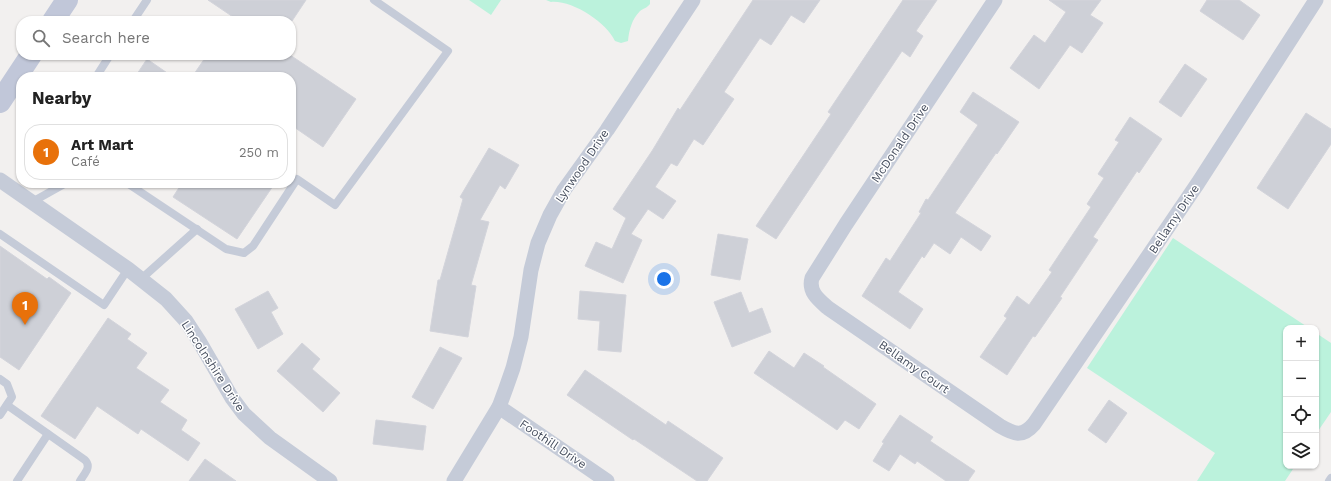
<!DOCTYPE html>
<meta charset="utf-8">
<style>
:root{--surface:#fff;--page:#f6f6f6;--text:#222;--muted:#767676;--line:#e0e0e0;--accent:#1a73e8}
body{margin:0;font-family:"Work Sans",sans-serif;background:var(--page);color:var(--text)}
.controls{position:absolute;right:12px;bottom:12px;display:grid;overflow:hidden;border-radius:8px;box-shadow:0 1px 3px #0004}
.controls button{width:36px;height:36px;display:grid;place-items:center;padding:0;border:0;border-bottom:1px solid var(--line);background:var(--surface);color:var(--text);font:20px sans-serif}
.you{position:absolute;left:664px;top:279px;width:14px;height:14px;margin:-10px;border:3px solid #fff;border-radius:50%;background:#1a73e8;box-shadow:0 0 0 6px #1a73e833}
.badge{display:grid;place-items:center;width:26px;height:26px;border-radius:50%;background:var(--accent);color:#fff;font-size:13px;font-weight:700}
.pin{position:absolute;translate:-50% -33px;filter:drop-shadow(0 1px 2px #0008)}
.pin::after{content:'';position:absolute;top:21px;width:14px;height:12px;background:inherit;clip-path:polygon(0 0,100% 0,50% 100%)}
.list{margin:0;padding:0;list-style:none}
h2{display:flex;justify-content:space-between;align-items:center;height:52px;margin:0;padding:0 16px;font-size:17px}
h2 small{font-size:13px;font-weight:400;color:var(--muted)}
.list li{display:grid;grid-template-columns:26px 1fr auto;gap:12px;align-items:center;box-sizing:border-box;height:56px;margin:0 8px 8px;padding:0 8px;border:1px solid var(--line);border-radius:16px}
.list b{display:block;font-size:15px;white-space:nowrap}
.list p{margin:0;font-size:13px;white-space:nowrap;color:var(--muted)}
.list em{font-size:13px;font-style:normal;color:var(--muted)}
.icon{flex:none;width:22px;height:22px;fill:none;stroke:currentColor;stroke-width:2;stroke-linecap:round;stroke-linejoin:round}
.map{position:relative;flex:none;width:1331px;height:481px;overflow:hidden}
.search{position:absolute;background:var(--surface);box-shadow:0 1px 3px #0004;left:16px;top:16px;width:280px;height:44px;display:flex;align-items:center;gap:10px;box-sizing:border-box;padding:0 14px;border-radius:16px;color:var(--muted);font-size:15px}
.panel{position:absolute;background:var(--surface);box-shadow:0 1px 3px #0004;left:16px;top:72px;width:280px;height:116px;border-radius:16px}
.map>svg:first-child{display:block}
.green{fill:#bbf2dc}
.building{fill:#ced0d7;stroke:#d3d4db}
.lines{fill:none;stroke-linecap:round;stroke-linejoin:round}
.service{stroke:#c5cbd8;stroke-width:8}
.minor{stroke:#c5cbd8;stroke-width:15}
.secondary{stroke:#c1c7d9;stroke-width:22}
.labels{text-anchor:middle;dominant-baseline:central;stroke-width:3;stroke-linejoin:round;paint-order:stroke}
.street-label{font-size:12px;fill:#464e5e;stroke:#fff}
</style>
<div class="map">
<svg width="1331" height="481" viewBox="0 0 1331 481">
<rect width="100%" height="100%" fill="#f2f0ef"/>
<g class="green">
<path d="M469,0H501L491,15Z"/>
<path d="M546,0H650V4C647,8 644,8 640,11C632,19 629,30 628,41L621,43L615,41C606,22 572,0 551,2Z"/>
<path d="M1173,238L1309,328H1286V466H1295L1285,481H1197L1215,453L1087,368Z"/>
<path d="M1316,333L1331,343V412L1316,434Z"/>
</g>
<g class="building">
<path d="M208,0H306L292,21H239Z"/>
<path d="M753,0H820L804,23L791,15L771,45L760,38L724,92L734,99L703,145L694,139L677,166L671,163L655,187L676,201L663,219L648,209L631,234L642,240L623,283L585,266L596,242L612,249L626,218L613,209L652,151L678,108L680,110Z"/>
<path d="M903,0H937L916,31L923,36L910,57L902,51L776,239L756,226L831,114L828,112Z"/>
<path d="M1049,0H1101L1090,15L1103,23L1082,53L1070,45L1039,89L1010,68L1034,35L1045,43L1066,12Z"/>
<path d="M1207,0H1239L1260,15L1243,40L1200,11Z"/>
<path d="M207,55H290L356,99L323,147L291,125V77H192Z"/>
<path d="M147,59L173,77H135Z"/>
<path d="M1185,64L1207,79L1181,117L1159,102Z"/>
<path d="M973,92L1019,122L997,154L996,153L955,213L991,236L981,251L961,237L950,254L934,243L924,258L922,256L898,292L923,309L910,329L862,296L886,258L890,261L921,213L919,212L926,199L928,200L978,125L960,112Z"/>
<path d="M1306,113L1331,129V144L1288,209L1257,188Z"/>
<path d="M1130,117L1162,139L1139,173L1137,171L1093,237L1098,240L1060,297L1062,298L1035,337L1033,336L1007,375L980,357L1007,318L1004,316L1017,296L1029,305L1052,272L1049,270L1091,207L1087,204L1104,178L1098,174L1119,142L1115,140Z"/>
<path d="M489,148L519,165L505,189L500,185L480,220L489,222L471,285L476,286L468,337L430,331L438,280H440L463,199L460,197Z"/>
<path d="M182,183H275L237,239L173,197Z"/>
<path d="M718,234L748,239L740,280L711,275Z"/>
<path d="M0,246L47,279L49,277L71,293L19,370L0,357Z"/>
<path d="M268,291L278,308L271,312L283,334L258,349L235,309Z"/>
<path d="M580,291L626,295L621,352L598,350L600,321L578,319Z"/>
<path d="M741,292L749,313L762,308L771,332L732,347L714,302Z"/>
<path d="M108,318L131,334L127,339L147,353L136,368L169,390L160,402L187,420L181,430L200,443L188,461L141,429L138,434L97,406L75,439L41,416Z"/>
<path d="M302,343L320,359L312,369L340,393L323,412L277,371Z"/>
<path d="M440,347L462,358L433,409L412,397Z"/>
<path d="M769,351L794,368L804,353L824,366L823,367L876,404L859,429L845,420L837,430L754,373Z"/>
<path d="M585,370L666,425L668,421L723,458L707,481H697L634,439L633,440L567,395Z"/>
<path d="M1109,400L1127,413L1106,443L1088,430Z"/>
<path d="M900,415L933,437L930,441L975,471L968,481H946L917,461L915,464L900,454L889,471L873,461L884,443L882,442Z"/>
<path d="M376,420L426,426L423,450L373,444Z"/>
<path d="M205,459L236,481H189Z"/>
</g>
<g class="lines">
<g class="service">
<path d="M133,21L147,0"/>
<path d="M96,77L110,55"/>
<path d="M127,183L226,249L244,253L253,246L297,179L335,205L448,51L374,0"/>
<path d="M32,202L66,183"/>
<path d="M0,234L104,305L128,269"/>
<path d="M141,279L197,229"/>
<path d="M0,379L7,384L12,397L0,415"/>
<path d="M7,405L85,460C92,467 84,474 80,481"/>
<path d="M17,481L48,434"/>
<path d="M1329,481L1331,478"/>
</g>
<g class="minor">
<path d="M995,0L846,224L812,278C808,292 819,300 828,308L1000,426C1014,434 1022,438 1034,424L1198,183L1316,0"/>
<path d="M0,180L128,269L166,299L186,321L199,341L232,398L244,414L270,438L330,481"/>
<path d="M499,407L607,481"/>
<path d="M454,481L499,407L506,388L513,368L521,337L531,270L538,243L550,215L564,190L607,130L693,0"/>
</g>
<g class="secondary">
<path d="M53,21L67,0"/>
<path d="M0,102L31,55"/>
</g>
</g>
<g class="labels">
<g class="street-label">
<text transform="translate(900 143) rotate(-56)">McDonald Drive</text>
<text transform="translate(582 166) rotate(-56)">Lynwood Drive</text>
<text transform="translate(1174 219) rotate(-56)">Bellamy Drive</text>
<text transform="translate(213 366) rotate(57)">Lincolnshire Drive</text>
<text transform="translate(914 367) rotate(35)">Bellamy Court</text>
<text transform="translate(553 444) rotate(34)">Foothill Drive</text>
</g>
</g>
</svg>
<div class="controls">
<button>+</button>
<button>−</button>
<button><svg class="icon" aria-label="locate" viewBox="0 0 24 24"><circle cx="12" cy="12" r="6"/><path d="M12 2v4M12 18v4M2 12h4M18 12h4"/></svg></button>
<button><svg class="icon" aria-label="layers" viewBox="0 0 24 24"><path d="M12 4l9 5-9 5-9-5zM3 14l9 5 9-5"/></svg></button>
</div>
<div class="you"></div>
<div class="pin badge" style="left:25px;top:325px;background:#e8710a">1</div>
<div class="search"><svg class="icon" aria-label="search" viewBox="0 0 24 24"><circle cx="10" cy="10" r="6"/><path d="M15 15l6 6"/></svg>Search here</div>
<section class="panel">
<h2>Nearby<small></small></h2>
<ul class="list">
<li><span class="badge" style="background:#e8710a">1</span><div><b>Art Mart</b><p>Café</p></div><em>250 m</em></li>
</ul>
</section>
</div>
